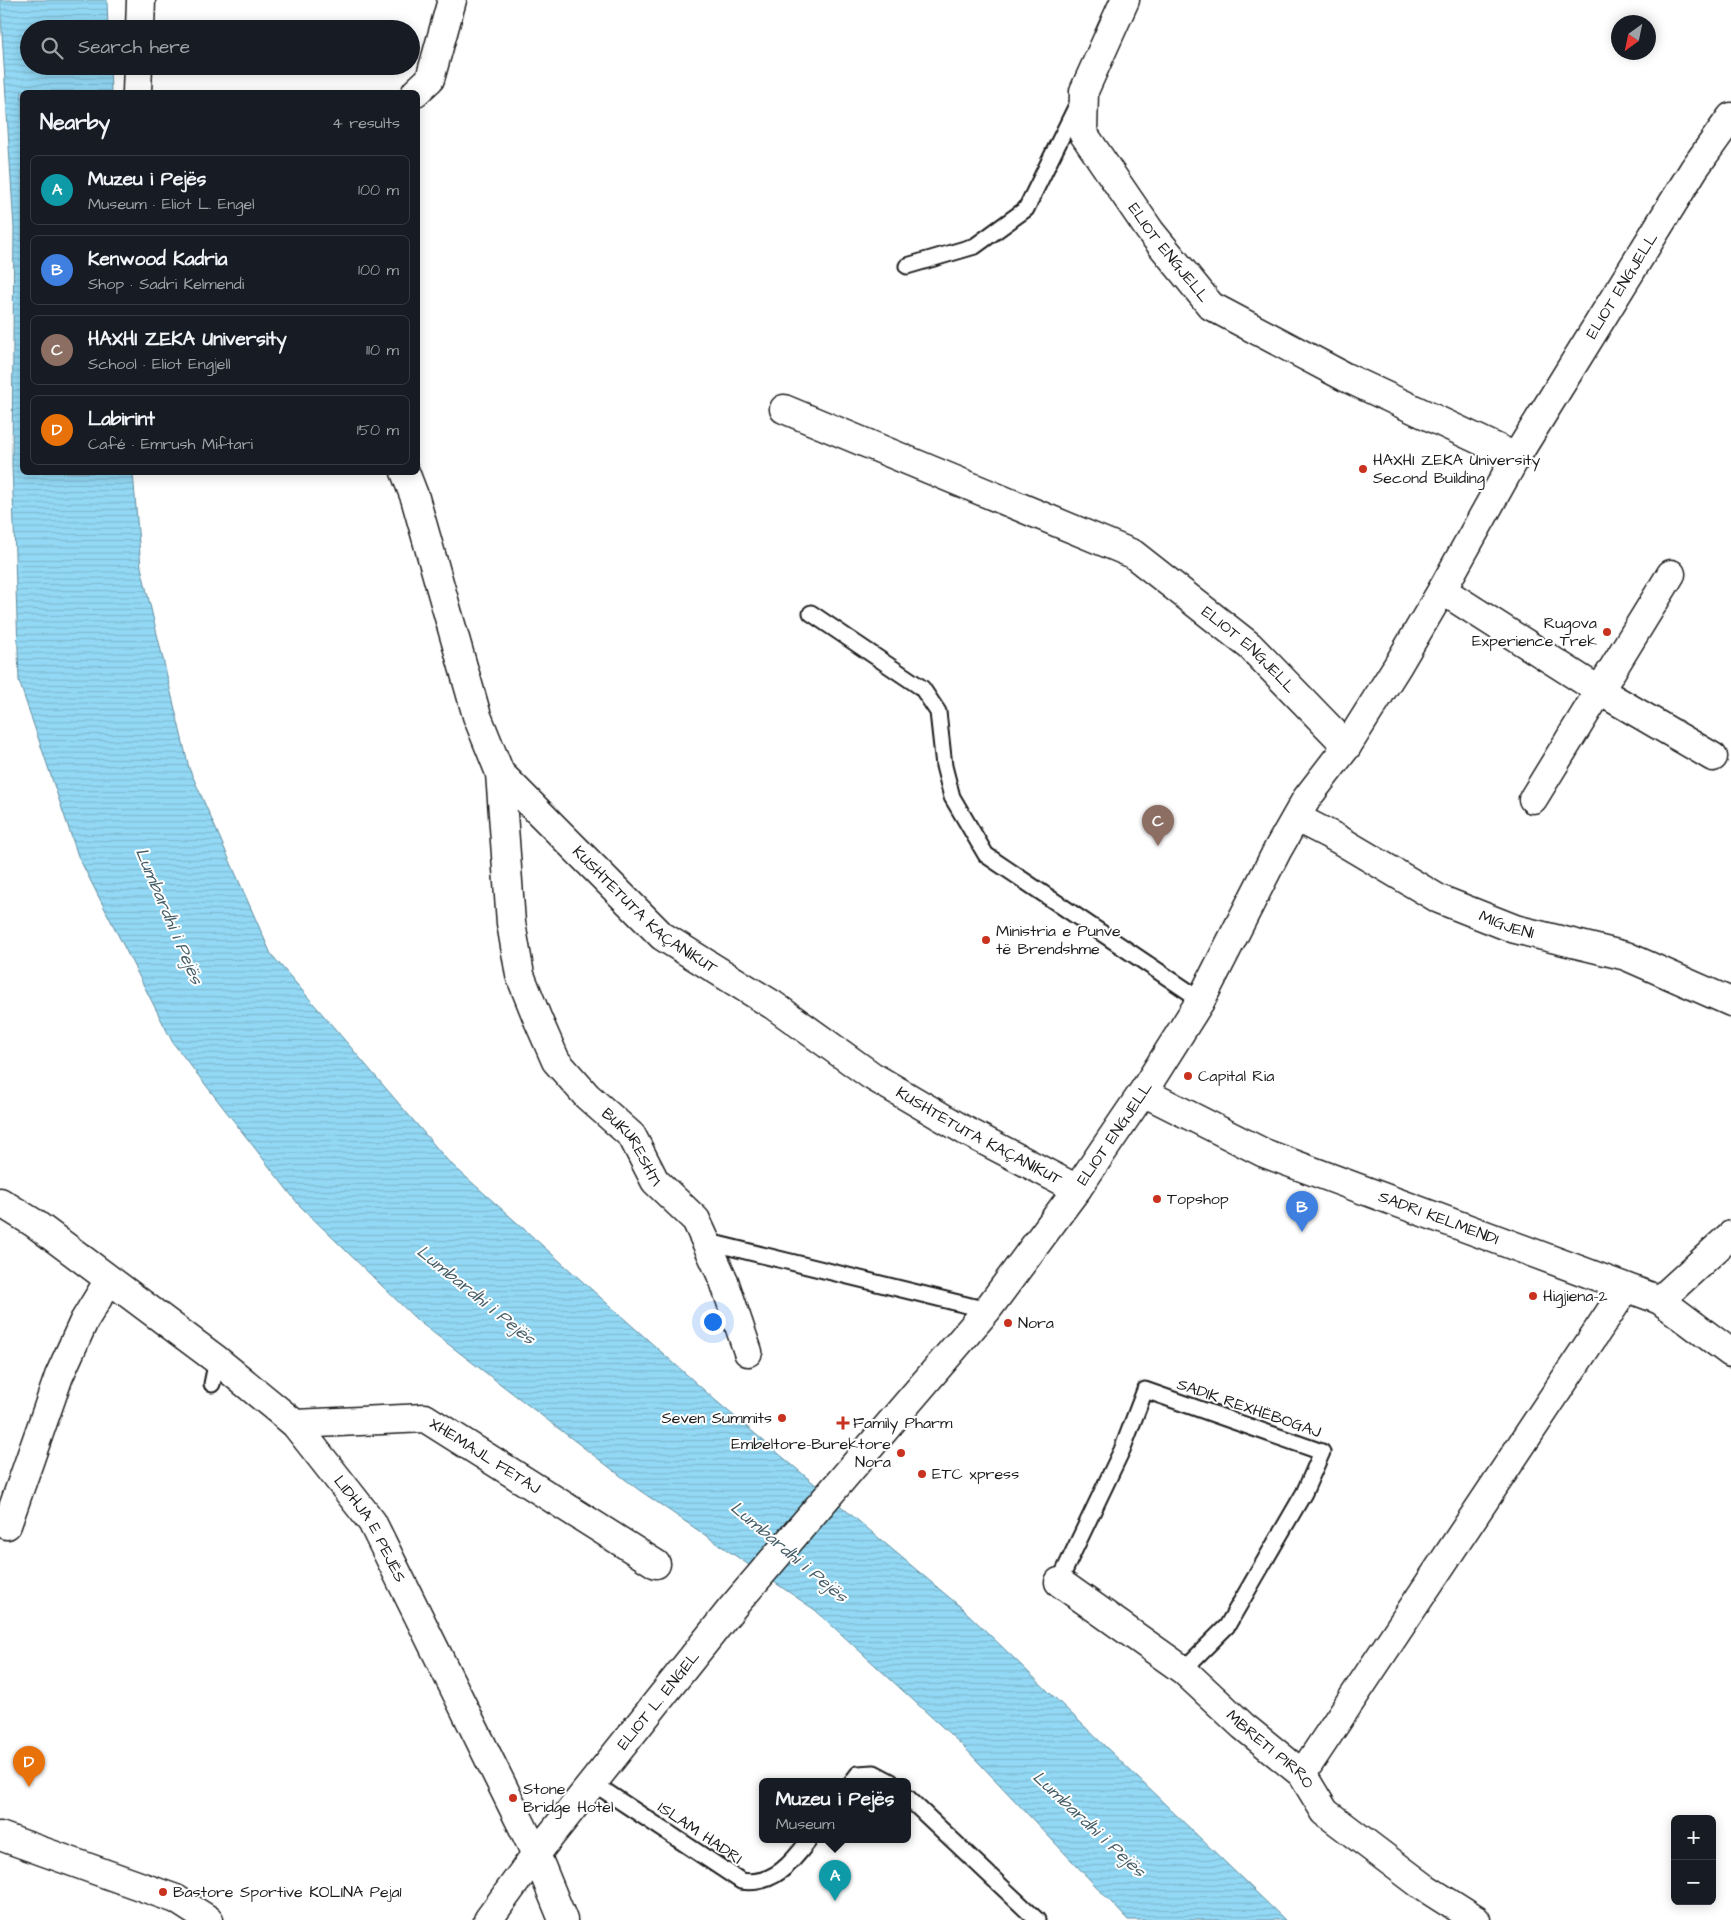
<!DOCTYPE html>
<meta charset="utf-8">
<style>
:root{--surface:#171b24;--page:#242831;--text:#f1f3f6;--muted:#9ea1a6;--line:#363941;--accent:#c8321e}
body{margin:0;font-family:"Architects Daughter",sans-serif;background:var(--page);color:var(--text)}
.controls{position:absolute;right:15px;bottom:15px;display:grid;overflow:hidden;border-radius:8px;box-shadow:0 2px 12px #0003}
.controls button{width:45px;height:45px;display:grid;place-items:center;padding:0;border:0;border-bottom:1px solid var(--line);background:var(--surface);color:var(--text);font:25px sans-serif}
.compass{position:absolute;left:1611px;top:15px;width:45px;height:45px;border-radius:50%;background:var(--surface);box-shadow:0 2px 12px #0003;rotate:213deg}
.you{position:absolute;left:712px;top:1321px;width:18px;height:18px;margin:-12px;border:4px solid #fff;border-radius:50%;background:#1a73e8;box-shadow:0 0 0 8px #1a73e833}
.badge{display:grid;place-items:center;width:32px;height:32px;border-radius:50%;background:var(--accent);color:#fff;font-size:16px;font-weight:700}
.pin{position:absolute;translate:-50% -41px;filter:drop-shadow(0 1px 2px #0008)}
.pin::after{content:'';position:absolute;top:26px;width:18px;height:15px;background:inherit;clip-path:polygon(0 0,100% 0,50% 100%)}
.popup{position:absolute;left:759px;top:1778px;width:152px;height:65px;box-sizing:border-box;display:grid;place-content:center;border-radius:8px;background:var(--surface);filter:drop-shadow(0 1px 4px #0005);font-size:16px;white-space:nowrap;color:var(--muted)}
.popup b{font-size:19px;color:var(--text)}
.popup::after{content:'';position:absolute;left:50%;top:100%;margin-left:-10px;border:10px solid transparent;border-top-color:var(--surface)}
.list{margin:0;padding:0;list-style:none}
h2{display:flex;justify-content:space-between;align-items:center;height:65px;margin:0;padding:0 20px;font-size:21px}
h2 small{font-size:16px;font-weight:400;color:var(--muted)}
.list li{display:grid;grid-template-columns:32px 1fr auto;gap:15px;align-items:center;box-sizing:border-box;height:70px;margin:0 10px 10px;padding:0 10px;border:1px solid var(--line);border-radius:8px}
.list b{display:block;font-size:19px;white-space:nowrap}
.list p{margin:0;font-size:16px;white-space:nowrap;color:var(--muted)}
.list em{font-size:16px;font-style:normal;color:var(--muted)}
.icon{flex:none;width:28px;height:28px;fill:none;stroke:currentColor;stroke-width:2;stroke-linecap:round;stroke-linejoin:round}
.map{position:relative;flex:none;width:1731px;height:1920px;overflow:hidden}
.search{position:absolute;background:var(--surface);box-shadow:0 2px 12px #0003;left:20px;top:20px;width:400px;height:55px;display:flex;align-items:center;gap:12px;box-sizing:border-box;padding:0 18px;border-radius:28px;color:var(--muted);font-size:19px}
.panel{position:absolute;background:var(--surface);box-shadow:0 2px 12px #0003;left:20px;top:90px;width:400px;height:385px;border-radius:8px}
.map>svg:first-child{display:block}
.water{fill:url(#water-rules);stroke:#638d9e}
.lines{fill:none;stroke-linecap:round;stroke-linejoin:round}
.service-casing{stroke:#1c1c1c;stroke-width:19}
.minor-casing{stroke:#1c1c1c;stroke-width:31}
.tertiary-casing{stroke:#1c1c1c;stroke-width:31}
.secondary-casing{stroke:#1c1c1c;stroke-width:31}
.service{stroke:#fff;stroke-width:15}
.minor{stroke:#fff;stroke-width:28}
.tertiary{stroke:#fff;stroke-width:28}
.secondary{stroke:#fff;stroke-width:28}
.poi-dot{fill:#c8321e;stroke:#fff;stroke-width:2}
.labels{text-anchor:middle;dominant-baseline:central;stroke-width:4;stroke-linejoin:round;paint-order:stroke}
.street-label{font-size:16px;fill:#1c1c1c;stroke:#fff}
.poi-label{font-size:16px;fill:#1c1c1c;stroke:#fff;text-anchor:start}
.water-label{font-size:18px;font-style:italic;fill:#465e68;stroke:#fff}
</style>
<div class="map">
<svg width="1731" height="1920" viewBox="0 0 1731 1920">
<defs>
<pattern id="water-rules" width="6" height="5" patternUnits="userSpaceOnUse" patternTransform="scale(1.25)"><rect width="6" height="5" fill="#93d9f5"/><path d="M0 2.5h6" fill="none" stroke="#7ebad1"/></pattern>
</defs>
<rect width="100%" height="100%" fill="#fff"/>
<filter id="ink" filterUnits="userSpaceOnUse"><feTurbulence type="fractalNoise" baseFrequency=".02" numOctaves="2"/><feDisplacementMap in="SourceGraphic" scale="10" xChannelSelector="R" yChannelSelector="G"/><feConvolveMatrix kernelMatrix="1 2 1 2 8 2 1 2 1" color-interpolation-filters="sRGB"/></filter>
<g filter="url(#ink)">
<path class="water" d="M0,0H107L108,29H29V66H110L111,92H22V472L133,473L141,567L189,768L271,954L448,1161L715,1400L963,1609L1285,1920H1128L963,1746L815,1610L639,1490L418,1321L299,1205L173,1043L78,856L19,681L12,463L14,228Z"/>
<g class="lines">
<defs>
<g id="service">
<path d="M907,266L975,246L1026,209L1079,101"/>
<path d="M811,613L922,688L938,712L944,766L952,797L986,855L1201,1000"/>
<path d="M705,1241L987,1310"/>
<path d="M212,1384L217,1360"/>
<path d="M1059,1582L1122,1450L1145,1390L1322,1452L1304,1493L1227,1626L1183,1670"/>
<path d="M852,1782L858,1774L874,1773L891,1782"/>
<path d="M593,1783L741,1881C773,1886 792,1863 809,1840"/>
<path d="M908,1798L1037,1920"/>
</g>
<g id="minor">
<path id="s1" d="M1125,0L1084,91L1083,133L1150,231L1211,306L1345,377L1516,457"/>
<path d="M140,29L141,0"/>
<path d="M137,92L138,66"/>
<path d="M416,92L430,79L452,0"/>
<path id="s2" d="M784,409L1133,554L1250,646L1347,746"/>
<path id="s3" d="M405,472L415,498L477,716L500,773L662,936L773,1005L872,1076L964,1130L1077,1189"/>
<path d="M1442,590L1600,691L1713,757"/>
<path id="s4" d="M500,773L511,923L520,975L538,1020L556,1061L587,1096L632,1136L655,1181L696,1220L724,1281L748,1352"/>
<path d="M1533,799L1671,574"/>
<path id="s5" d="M1297,818L1338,839L1439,899L1515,929L1626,956L1731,1002"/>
<path id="s6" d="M0,1202L34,1223L217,1360L295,1424L372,1522L536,1854L563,1920"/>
<path d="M1660,1300L1731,1235"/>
<path id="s7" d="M295,1424L425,1418L656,1564"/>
<path d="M7,1525L59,1376L84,1321L109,1280"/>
<path id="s8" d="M1059,1582L1183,1670L1243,1726L1302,1774L1325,1812L1424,1887L1476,1920"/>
<path d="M1302,1774L1626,1288"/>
<path d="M0,1836L176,1899L209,1920"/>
</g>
<g id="tertiary">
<path id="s9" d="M1143,1092L1264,1153L1660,1300L1731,1353"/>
</g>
<g id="secondary">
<path id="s10" d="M488,1920L536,1854L732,1608L987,1310L1077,1189L1143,1092L1201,1000L1278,849L1307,798L1347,746L1398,665L1442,590L1516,457L1694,169L1731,117"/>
</g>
</defs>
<use href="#service" class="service-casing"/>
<use href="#minor" class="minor-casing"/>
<use href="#tertiary" class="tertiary-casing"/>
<use href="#secondary" class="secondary-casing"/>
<use href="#service" class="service"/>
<use href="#minor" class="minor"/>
<use href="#tertiary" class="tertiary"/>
<use href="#secondary" class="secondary"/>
</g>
</g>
<g class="poi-dot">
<circle cx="1363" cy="469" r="5"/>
<circle cx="1607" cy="632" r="5"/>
<circle cx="986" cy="940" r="5"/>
<circle cx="1188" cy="1076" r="5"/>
<circle cx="1157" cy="1199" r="5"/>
<circle cx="1533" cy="1296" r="5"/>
<circle cx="1008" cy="1323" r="5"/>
<circle cx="782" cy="1418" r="5"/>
<path d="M840.5 1415.5h5v5h5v5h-5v5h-5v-5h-5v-5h5z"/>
<circle cx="901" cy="1453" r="5"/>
<circle cx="922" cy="1474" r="5"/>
<circle cx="513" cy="1798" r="5"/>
<circle cx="163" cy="1892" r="5"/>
</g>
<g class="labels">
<g class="street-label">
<text stroke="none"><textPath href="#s1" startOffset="289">ELIOT ENGJELL</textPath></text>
<text stroke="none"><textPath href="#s10" startOffset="1995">ELIOT ENGJELL</textPath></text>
<text stroke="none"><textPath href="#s2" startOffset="528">ELIOT ENGJELL</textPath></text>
<text stroke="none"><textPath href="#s3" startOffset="516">KUSHTETUTA KAÇANIKUT</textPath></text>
<text stroke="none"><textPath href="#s5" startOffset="236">MIGJENI</textPath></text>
<text stroke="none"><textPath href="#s10" startOffset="1006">ELIOT ENGJELL</textPath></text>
<text stroke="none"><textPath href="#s3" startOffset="921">KUSHTETUTA KAÇANIKUT</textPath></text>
<text stroke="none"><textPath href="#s4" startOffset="412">BUKURESHTI</textPath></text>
<text stroke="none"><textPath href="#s9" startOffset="322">SADRI KELMENDI</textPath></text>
<text transform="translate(1249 1408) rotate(19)">SADIK REXHËBOGAJ</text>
<text stroke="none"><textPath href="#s7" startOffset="201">XHEMAJL FETAJ</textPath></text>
<text stroke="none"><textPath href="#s6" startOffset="499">LIDHJA E PEJËS</textPath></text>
<text stroke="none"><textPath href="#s10" startOffset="278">ELIOT L. ENGEL</textPath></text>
<text stroke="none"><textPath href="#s8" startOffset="270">MBRETI PIRRO</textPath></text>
<text transform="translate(700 1833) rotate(34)">ISLAM HADRI</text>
</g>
<g class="poi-label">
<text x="1373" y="460">HAXHI ZEKA University<tspan x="1373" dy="18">Second Building</tspan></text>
<text x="1597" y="623" text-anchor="end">Rugova<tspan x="1597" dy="18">Experience Trek</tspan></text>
<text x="996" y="931">Ministria e Punve<tspan x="996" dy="18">të Brendshme</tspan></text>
<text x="1198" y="1076">Capital Ria</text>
<text x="1167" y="1199">Topshop</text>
<text x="1543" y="1296">Higjiena-2</text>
<text x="1018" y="1323">Nora</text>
<text x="772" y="1418" text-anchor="end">Seven Summits</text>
<text x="853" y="1423">Family Pharm</text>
<text x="891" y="1444" text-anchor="end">Embeltore-Burektore<tspan x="891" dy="18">Nora</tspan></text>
<text x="932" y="1474">ETC xpress</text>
<text x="523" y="1789">Stone<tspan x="523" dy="18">Bridge Hotel</tspan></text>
<text x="173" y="1892">Bastore Sportive KOLINA Peja1</text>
</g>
<g class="water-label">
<text transform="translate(169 916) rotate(67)">Lumbardhi i Pejës</text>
<text transform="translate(476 1295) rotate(39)">Lumbardhi i Pejës</text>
<text transform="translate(789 1552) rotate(40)">Lumbardhi i Pejës</text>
<text transform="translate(1089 1824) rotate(43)">Lumbardhi i Pejës</text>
</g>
</g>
</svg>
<div class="controls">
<button>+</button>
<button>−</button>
</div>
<svg class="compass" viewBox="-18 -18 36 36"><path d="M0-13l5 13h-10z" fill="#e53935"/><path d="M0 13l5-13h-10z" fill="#9ea1a6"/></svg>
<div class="you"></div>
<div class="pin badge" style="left:835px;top:1901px;background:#0f9aa8">A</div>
<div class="popup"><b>Muzeu i Pejës</b>Museum</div>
<div class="pin badge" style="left:1302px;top:1232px;background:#3f7fe0">B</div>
<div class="pin badge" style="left:1158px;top:846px;background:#8d6e63">C</div>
<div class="pin badge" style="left:29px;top:1787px;background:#e8710a">D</div>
<div class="search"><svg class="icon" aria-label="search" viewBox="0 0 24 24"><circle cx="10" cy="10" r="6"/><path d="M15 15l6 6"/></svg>Search here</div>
<section class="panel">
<h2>Nearby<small>4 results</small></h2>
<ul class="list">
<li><span class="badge" style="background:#0f9aa8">A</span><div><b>Muzeu i Pejës</b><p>Museum · Eliot L. Engel</p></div><em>100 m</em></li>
<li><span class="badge" style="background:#3f7fe0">B</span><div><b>Kenwood Kadria</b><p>Shop · Sadri Kelmendi</p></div><em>100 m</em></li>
<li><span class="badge" style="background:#8d6e63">C</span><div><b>HAXHI ZEKA University</b><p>School · Eliot Engjell</p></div><em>110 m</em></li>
<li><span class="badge" style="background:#e8710a">D</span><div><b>Labirint</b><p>Café · Emrush Miftari</p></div><em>150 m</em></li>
</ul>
</section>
</div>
